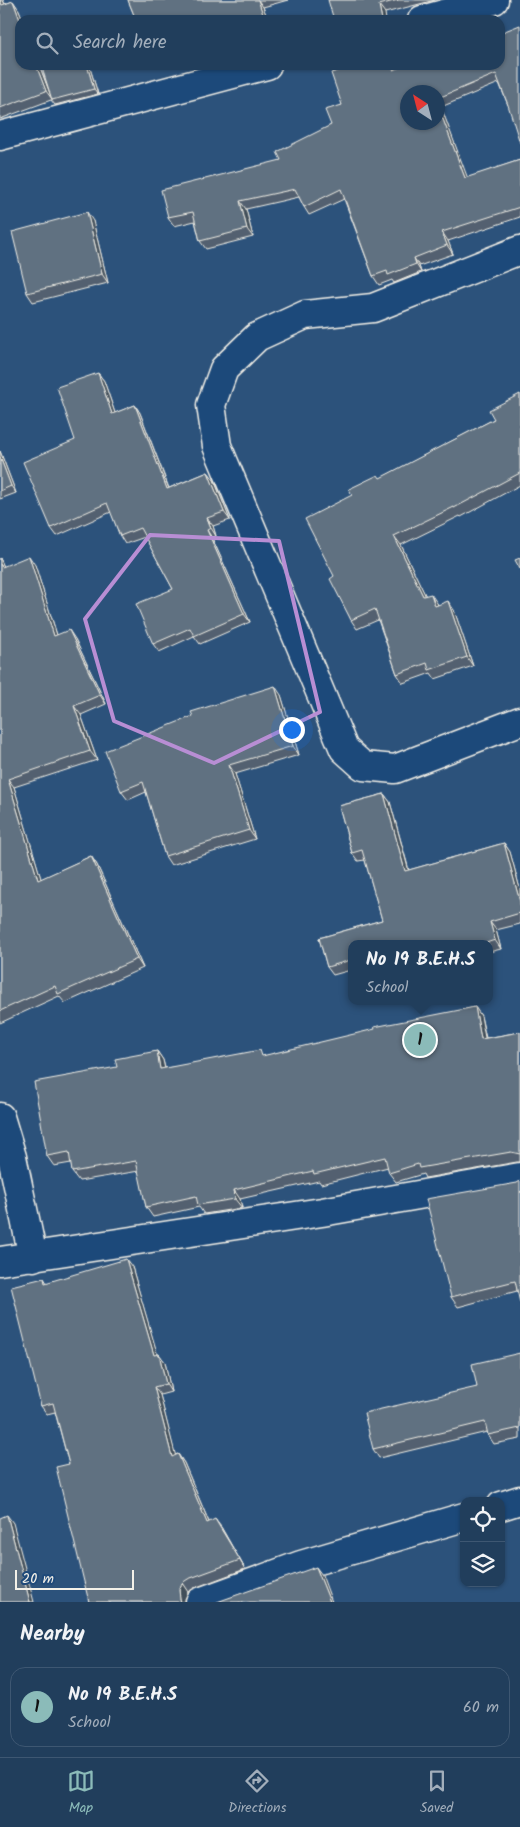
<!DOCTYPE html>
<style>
:root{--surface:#213e5c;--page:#294562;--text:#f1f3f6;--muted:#a2aebb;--line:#3e5772;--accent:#8bbbb9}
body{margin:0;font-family:Kalam,sans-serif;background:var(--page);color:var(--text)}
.controls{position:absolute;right:15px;bottom:15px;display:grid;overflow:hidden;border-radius:10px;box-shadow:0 1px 4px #0004}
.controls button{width:45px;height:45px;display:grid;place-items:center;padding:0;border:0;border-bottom:1px solid var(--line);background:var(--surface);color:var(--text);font:25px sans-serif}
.compass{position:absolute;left:400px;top:85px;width:45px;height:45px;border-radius:50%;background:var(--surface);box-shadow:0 1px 4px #0004;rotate:324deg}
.scale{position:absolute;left:15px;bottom:12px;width:119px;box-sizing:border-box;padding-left:5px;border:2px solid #f4f1e8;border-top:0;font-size:14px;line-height:18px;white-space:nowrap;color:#f4f1e8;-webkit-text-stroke:4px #1f4a7a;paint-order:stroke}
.you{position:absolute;left:291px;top:729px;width:18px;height:18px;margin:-12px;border:4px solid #fff;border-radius:50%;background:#1a73e8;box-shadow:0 0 0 8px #1a73e833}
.badge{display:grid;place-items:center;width:32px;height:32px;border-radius:50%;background:var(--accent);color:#111;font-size:16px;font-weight:700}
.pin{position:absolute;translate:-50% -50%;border:2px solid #fff;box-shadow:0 1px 5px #0006}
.popup{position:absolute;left:348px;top:940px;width:145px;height:65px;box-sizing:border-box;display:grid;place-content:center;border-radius:10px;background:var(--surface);filter:drop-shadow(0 1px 4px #0005);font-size:16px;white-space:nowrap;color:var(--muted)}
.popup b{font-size:19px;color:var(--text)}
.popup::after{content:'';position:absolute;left:50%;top:100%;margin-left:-10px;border:10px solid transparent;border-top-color:var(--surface)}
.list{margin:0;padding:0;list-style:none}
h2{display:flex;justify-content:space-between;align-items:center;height:65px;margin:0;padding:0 20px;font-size:21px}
h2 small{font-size:16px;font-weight:400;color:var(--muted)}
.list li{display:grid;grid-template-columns:32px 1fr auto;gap:15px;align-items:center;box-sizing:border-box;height:80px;margin:0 10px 10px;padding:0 10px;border:1px solid var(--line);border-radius:15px}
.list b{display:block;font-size:19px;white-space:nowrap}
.list p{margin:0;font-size:16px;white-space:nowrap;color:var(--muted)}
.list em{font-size:16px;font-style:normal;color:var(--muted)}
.icon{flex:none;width:28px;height:28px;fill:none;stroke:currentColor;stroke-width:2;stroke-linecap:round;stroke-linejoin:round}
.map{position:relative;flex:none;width:520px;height:1602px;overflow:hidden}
.search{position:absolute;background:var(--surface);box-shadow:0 1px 4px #0004;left:15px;right:15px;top:15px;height:55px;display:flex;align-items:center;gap:12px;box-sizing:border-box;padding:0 18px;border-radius:15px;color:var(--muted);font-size:19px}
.sheet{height:155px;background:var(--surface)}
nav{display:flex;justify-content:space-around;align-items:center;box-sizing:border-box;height:70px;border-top:1px solid var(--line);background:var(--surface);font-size:14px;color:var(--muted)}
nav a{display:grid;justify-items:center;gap:2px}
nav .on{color:var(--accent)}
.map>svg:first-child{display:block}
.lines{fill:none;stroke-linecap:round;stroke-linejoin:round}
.minor-casing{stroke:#f4f1e8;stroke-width:31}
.minor{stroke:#1f4a7a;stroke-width:28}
.wall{fill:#53616f;stroke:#f4f1e8;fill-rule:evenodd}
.shaded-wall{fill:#434f5a;stroke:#f4f1e8}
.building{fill:#607181;stroke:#f4f1e8}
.marked{fill:none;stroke:#b88ed4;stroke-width:4;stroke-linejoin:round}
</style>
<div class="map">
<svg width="520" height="1602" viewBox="0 0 520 1602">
<rect width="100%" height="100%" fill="#2c527b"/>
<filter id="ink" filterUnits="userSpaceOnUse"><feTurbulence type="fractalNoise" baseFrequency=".02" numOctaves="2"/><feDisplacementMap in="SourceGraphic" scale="10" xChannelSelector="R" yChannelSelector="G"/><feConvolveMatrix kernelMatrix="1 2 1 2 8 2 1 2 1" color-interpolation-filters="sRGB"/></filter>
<g filter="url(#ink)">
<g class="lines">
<defs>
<g id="minor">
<path d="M422,20L494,0"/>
<path d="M0,136L267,65"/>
<path d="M520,250L373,308L305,315L257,337L224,369L211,405L217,446L344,749L363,766L395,769L520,721"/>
<path d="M0,1117L12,1157L33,1257"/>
<path d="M0,1261L322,1212L520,1177"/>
<path d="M501,1506L520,1500"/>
<path d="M200,1602L301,1565L464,1517"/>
</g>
</defs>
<use href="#minor" class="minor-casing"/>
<use href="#minor" class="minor"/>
</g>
<g class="wall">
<path d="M0,0H3L5,4L13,1L19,10L23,20H20V65H39L50,93L89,65L98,94L55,105L51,100L0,119Z"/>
<path d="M128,0H288L263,7L268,20H136Z"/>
<path d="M328,0H435L385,13Z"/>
<path d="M349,65H396L397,68L500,65L508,105L499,83L441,107L467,178L520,160V217L448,241L453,254L419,266L421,272L394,283L392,280L379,285L373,276L344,199L309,215L304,207L299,197L246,209L253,237L206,249L200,241L195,221L174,226L168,217L281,160L331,125L342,105L350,67ZM408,92H438V122Z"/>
<path d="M93,221L108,283L33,302L27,293Z"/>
<path d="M98,373L104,381L115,413L135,405L140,413L169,488L208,472L214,480L230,520L213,526L216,536L212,538L250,622L200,644L194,636L159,652L153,644L173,589L145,537L125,544L120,536L111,512L57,536L51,528L75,440Z"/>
<path d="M520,394V485L461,517L460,516L401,545L425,595L437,603L438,605L454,610L473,666L435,679L431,673L403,683L397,674L378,620L357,629L351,620L334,576L381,478L494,419Z"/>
<path d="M0,451L16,493L0,499Z"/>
<path d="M0,558L4,567L35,565L57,635L75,639L106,704L81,715L97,760L14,787L41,879L91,856L97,865L143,968L65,1003L59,996L0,1023Z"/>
<path d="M281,695L299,755L235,774L255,839L171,865L165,856L146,792L128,800L121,791L193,716Z"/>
<path d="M384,794L390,802L409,870L504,843L510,852L520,889V924L496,930L501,949L489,952V944H351V970L333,975L327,967L319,938L382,920L365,860L358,861L352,853L339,806Z"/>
<path d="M475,1007L481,1016L486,1038L520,1032V1162H517L425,1178L423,1174L396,1182L389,1173L388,1167L321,1184L319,1181L240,1199L242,1208L204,1214L199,1207L153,1217L146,1207L139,1171L79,1181L72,1172L71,1163L54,1166L47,1156L117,1067L157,1051L163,1060L165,1068L264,1056Z"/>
<path d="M517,1183V1291L458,1307L451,1297Z"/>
<path d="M132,1267L157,1354H159L165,1362L171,1392L160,1395L175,1455L178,1454L184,1463L209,1522L221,1527L245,1569L194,1588L188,1592L185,1599V1602H89L69,1464L55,1412L47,1414L41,1406L44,1278L47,1283Z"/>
<path d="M520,1353V1439L494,1444L488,1435L487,1432L379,1458L373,1449L477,1387Z"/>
</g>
<g class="shaded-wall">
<path d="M0,0H3L8,14L2,5Z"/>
<path d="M258,0L263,7L268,20H265Z"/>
<path d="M13,1L19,10L23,20H20Z"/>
<path d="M379,5L385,13L386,20H382Z"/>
<path d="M36,65H39L52,99L46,91Z"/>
<path d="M87,65H89L98,94L94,89Z"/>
<path d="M392,65H396L399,78L393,70Z"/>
<path d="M438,103L441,107L471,187L465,178L438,106Z"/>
<path d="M240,201L246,209L253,237L247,229Z"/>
<path d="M87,212L93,221L108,283L102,274Z"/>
<path d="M442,232L448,241L453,254L447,245Z"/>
<path d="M414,258L419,266L421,272L416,264Z"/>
<path d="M98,373L104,381L118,422L112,414Z"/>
<path d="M135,405L140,413L172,497L167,489Z"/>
<path d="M0,451L16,493L11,486L0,457Z"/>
<path d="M208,472L214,480L230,520L224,512Z"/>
<path d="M207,518L213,526L216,536L211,528Z"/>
<path d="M207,530L212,538L250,622L244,614Z"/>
<path d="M394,536L401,545L430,605L423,596Z"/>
<path d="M29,556L35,565L60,645L54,636Z"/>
<path d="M0,558L8,576L0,564Z"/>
<path d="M431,594L437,603L441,615L435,606Z"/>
<path d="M448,601L454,610L473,666L467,657Z"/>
<path d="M69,630L75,639L106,704L100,695Z"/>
<path d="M275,686L281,695L299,755L293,746Z"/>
<path d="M74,706L81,715L97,760L90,751Z"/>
<path d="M229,765L235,774L255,839L249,830Z"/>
<path d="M8,779L14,787L44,889L38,880Z"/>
<path d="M384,794L390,802L411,879L405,871Z"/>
<path d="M504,843L510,852L520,889V902Z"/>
<path d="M91,856L97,865L143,968L137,959Z"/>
<path d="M490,922L496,930L501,949L495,940Z"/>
<path d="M475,1007L481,1016L487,1048L481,1039Z"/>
<path d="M157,1051L163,1060L167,1078L160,1069Z"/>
<path d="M234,1190L240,1199L242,1208L235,1199Z"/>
<path d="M126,1259L132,1267L160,1363L154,1355Z"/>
<path d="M159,1354L165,1362L171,1392L166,1384Z"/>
<path d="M154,1387L160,1395L178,1465L172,1457Z"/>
<path d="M178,1454L184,1463L213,1532L207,1523Z"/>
<path d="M7,1515L13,1523L34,1602H30Z"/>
<path d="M215,1519L221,1527L245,1569L240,1560Z"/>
<path d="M316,1567L322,1575L332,1602H330Z"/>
<path d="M182,1583L188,1592L185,1599V1602H181L180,1599L179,1590Z"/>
</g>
<g class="building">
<path d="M0,0L2,5L13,1L20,20V65H36L46,91L0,108Z"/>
<path d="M128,0H258L265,20H136Z"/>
<path d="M328,0H398L379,5L382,20H334Z"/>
<path d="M520,25V143L508,105L496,74L438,98V92H408V122H438V106L465,178L520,160V207L442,232L447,245L414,258L416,264L388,275L387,271L373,276L341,189L304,207L295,189L240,201L247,229L200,241L193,212L168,217L161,190L281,160L277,152L331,125L325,110L342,105L331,73L350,67L349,65H392L393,70L405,65H500V33Z"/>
<path d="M51,65H87L94,89L52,100L42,68Z"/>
<path d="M87,212L102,274L27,293L12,232Z"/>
<path d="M98,373L112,414L135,405L167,489L208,472L224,512L207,518L211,528L207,530L244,614L194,636L190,628L153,644L136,604L173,589L140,528L120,536L107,503L51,528L23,462L75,440L57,387Z"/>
<path d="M520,394V473L454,508V507L394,536L423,596L431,594L435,606L448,601L467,657L429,670L427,663L397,674L375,609L351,620L330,579L334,576L305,519L352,495L349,489L378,475L380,478L494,419L489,410Z"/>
<path d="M0,457L11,486L0,491Z"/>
<path d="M29,556L54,636L69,630L100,695L74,706L90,751L8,779L38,880L91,856L137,959L58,994L55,986L0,1011V564L2,567Z"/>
<path d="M520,558V569L515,560Z"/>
<path d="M275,686L293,746L229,765L249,830L165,856L143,782L121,791L105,751L193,716L191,712Z"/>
<path d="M384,794L405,871L504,843L520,902V913L490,922L495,940L483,944H351V960L327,967L319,938L382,920L362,850L352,853L339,806Z"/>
<path d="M475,1007L481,1039L520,1032V1154L511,1152L419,1168L418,1164L389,1173L385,1157L314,1174L313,1171L234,1190L235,1199L198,1205L196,1196L146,1207L136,1161L72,1172L69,1152L47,1156L34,1082L117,1067L115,1059L157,1051L160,1069L260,1050L262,1056L375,1029L374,1027Z"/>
<path d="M520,1181V1303L515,1281L451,1297L426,1199L517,1183Z"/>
<path d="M126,1259L154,1355L159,1354L166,1384L154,1387L172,1457L178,1454L207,1523L215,1519L240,1560L188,1579L182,1583L179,1590L180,1599L181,1602H89L56,1467L69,1464L53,1403L41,1406L11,1286L44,1278L45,1283Z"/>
<path d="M520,1353V1428L488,1435L485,1422L373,1449L364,1413L477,1387L472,1364Z"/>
<path d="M7,1515L30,1602H0V1518Z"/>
<path d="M316,1567L330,1602H217Z"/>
</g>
</g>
<path class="marked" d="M150,535L279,541L320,712L214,763L114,721L85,619Z"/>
</svg>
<div class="controls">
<button><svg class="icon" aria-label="locate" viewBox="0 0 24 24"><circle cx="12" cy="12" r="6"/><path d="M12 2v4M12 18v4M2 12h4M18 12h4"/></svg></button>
<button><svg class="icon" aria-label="layers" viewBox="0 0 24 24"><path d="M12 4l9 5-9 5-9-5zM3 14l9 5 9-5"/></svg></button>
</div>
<svg class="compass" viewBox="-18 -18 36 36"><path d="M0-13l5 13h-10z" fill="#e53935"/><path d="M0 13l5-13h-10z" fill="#a2aebb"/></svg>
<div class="scale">20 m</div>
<div class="you"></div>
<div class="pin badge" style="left:420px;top:1040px">1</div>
<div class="popup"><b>No 19 B.E.H.S</b>School</div>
<div class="search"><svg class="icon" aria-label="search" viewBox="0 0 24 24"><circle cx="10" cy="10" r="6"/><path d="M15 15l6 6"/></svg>Search here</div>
</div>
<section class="sheet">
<h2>Nearby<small></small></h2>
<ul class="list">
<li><span class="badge">1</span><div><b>No 19 B.E.H.S</b><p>School</p></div><em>60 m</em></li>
</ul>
</section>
<nav>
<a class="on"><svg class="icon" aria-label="map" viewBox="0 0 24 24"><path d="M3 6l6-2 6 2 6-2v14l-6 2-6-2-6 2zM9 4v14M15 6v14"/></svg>Map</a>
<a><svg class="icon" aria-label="directions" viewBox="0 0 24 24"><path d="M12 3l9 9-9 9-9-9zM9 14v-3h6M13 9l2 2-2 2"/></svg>Directions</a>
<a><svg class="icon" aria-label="saved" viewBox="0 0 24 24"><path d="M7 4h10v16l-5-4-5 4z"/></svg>Saved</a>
</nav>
